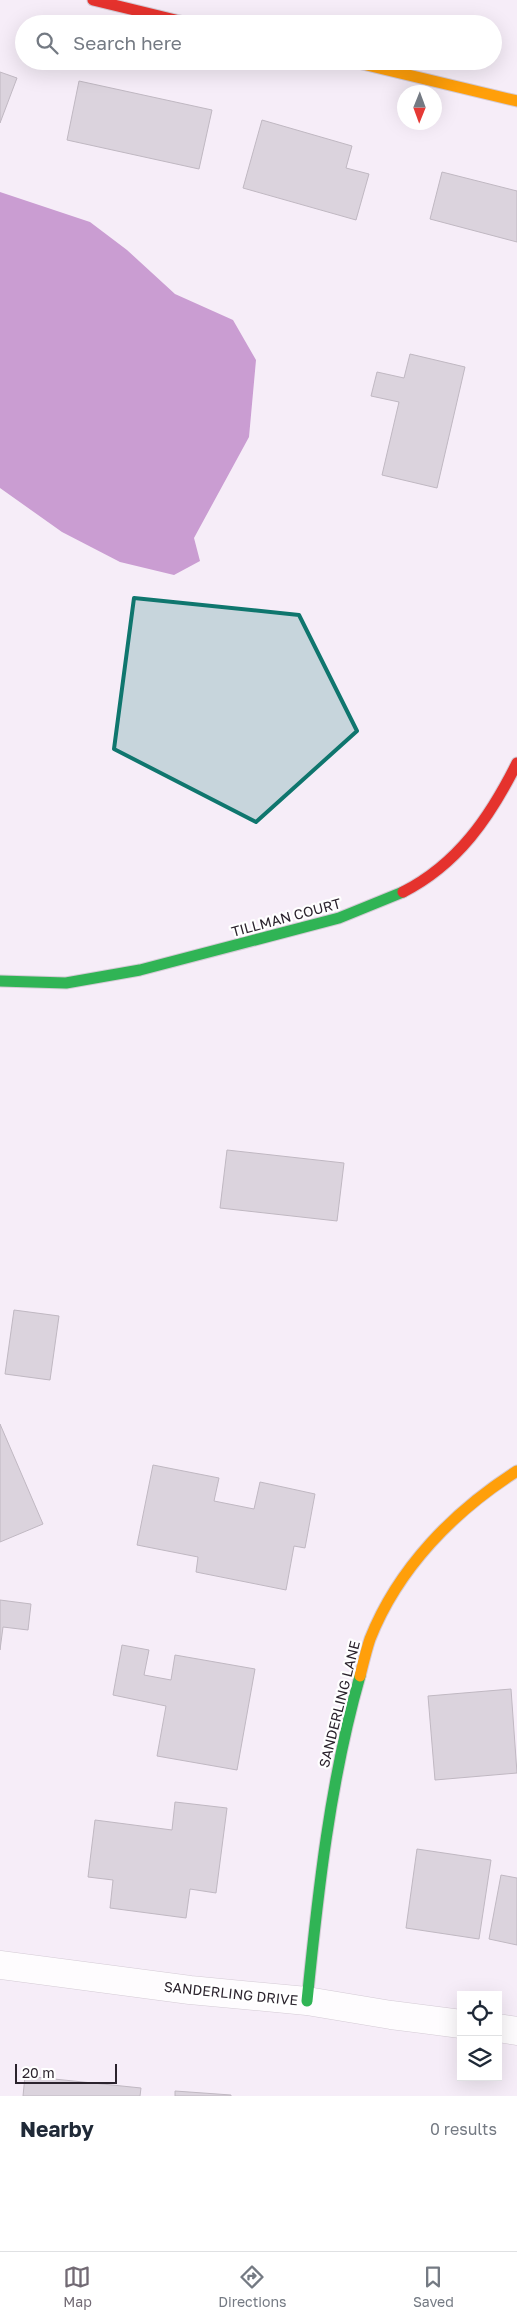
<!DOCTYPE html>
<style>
:root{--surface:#fff;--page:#f2f2f3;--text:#1f2937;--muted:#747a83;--line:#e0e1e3;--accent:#726a74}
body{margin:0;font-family:"Golos Text",sans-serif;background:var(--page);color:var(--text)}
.controls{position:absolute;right:15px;bottom:15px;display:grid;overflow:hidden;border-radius:0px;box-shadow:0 5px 20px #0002}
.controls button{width:45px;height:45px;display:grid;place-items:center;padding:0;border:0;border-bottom:1px solid var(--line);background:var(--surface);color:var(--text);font:25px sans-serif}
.compass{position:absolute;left:397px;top:85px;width:45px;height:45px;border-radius:50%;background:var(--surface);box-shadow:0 5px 20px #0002;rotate:181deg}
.scale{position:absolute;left:15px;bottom:12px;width:102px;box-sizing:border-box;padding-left:5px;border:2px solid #2b232d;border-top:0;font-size:14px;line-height:18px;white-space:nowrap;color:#2b232d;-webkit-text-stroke:4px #fff;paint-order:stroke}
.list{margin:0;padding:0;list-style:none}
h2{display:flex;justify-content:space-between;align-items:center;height:65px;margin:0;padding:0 20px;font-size:21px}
h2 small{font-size:16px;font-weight:400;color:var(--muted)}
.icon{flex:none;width:28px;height:28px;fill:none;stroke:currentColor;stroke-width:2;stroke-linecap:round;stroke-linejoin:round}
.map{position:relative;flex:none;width:517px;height:2096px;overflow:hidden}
.search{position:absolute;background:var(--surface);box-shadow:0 5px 20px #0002;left:15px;right:15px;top:15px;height:55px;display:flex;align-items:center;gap:12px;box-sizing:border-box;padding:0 18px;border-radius:28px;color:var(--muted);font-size:19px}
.sheet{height:155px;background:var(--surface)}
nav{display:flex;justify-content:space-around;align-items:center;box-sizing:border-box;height:70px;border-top:1px solid var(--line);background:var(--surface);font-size:14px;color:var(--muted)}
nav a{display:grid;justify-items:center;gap:2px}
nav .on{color:var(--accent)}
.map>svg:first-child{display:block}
.water{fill:#ca9dd2}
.building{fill:#dbd3dd;stroke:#c0b8c2}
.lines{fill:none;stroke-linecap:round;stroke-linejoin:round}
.street-casing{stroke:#d4cbd5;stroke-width:29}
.fast-casing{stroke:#d4cbd5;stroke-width:13}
.slow-casing{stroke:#d4cbd5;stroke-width:13}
.jam-casing{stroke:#d4cbd5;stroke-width:13}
.street{stroke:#fefcfe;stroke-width:28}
.fast{stroke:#30b455;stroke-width:11}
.slow{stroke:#ff9f0a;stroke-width:11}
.jam{stroke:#e5322d;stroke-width:11}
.marked{fill:#0f766e;fill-opacity:0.2;stroke:#0f766e;stroke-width:4;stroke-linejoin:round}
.labels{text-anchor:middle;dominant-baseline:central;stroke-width:4.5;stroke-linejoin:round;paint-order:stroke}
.street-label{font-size:14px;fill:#2b232d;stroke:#fff}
</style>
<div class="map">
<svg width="517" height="2096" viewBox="0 0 517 2096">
<rect width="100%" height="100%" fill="#f6edf8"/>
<path class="water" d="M0,192L90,222L127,250L175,294L233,320L256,360L249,437L194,538L200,561L174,575L120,562L62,532L0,488Z"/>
<g class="building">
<path d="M0,72L17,78L0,123Z"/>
<path d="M79,81L212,110L199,169L67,140Z"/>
<path d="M262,120L352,146L346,168L369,174L356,220L243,188Z"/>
<path d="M442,172L517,191V242L430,219Z"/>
<path d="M410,354L465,367L437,488L382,475L399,402L371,396L377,372L404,378Z"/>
<path d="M227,1150L344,1163L337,1221L220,1208Z"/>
<path d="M14,1310L59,1316L50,1380L5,1374Z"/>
<path d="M0,1424L43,1524L0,1542Z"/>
<path d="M153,1465L219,1478L214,1501L254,1509L260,1482L315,1494L305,1548L294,1546L286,1590L196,1572L198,1557L137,1545Z"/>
<path d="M0,1600L31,1604L28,1630L3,1627L0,1650Z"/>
<path d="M122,1645L149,1650L144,1675L171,1680L175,1655L255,1669L237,1770L157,1756L166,1706L113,1695Z"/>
<path d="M511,1689L517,1773L435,1780L428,1696Z"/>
<path d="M175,1802L227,1808L216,1893L190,1889L186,1918L110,1908L113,1880L88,1877L95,1820L172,1830Z"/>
<path d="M417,1849L491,1860L479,1939L406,1928Z"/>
<path d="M501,1875L517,1878V1945L489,1939Z"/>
<path d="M25,2076L141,2088L140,2096H23Z"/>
<path d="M175,2091L231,2095V2096H175Z"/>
</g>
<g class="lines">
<defs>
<g id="street">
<path d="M0,1965L190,1990L307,2001L391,2015L461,2024"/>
<path d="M498,2028L517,2031"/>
</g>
<g id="fast">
<path d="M0,981L66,983L140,970L339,918L403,892"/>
<path d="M307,2001C318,1892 330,1781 360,1676"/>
</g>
<g id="slow">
<path d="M350,61L517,101"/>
<path d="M360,1676C363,1664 366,1651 370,1639C398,1568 454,1511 517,1471"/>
</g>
<g id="jam">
<path d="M93,0L192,24"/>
<path d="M403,892C458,864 490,817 517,763"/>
</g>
</defs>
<use href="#street" class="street-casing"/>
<use href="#fast" class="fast-casing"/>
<use href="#slow" class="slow-casing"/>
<use href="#jam" class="jam-casing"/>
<use href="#street" class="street"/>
<use href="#fast" class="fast"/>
<use href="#slow" class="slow"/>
<use href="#jam" class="jam"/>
</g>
<path class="marked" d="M134,598L299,615L357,731L256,822L114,749Z"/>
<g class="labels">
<g class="street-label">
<text transform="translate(286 917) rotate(-15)">TILLMAN COURT</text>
<text transform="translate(339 1704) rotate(-76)">SANDERLING LANE</text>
<text transform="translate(231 1993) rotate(6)">SANDERLING DRIVE</text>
</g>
</g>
</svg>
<div class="controls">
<button><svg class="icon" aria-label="locate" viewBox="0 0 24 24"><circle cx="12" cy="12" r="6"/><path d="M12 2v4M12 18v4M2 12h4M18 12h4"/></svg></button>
<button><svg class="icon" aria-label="layers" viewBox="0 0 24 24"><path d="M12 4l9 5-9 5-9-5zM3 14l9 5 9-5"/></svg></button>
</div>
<svg class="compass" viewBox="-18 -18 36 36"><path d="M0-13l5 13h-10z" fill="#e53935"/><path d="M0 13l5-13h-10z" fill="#747a83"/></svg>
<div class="scale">20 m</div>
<div class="search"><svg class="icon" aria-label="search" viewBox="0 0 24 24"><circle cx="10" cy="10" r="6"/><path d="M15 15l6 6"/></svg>Search here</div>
</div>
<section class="sheet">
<h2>Nearby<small>0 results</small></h2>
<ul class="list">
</ul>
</section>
<nav>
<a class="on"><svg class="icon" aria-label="map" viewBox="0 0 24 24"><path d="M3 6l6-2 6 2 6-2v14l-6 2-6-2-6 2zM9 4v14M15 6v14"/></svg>Map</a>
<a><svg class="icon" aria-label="directions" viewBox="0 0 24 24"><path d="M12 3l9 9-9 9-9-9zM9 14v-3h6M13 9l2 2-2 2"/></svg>Directions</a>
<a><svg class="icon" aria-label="saved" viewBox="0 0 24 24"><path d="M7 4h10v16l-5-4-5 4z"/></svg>Saved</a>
</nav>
